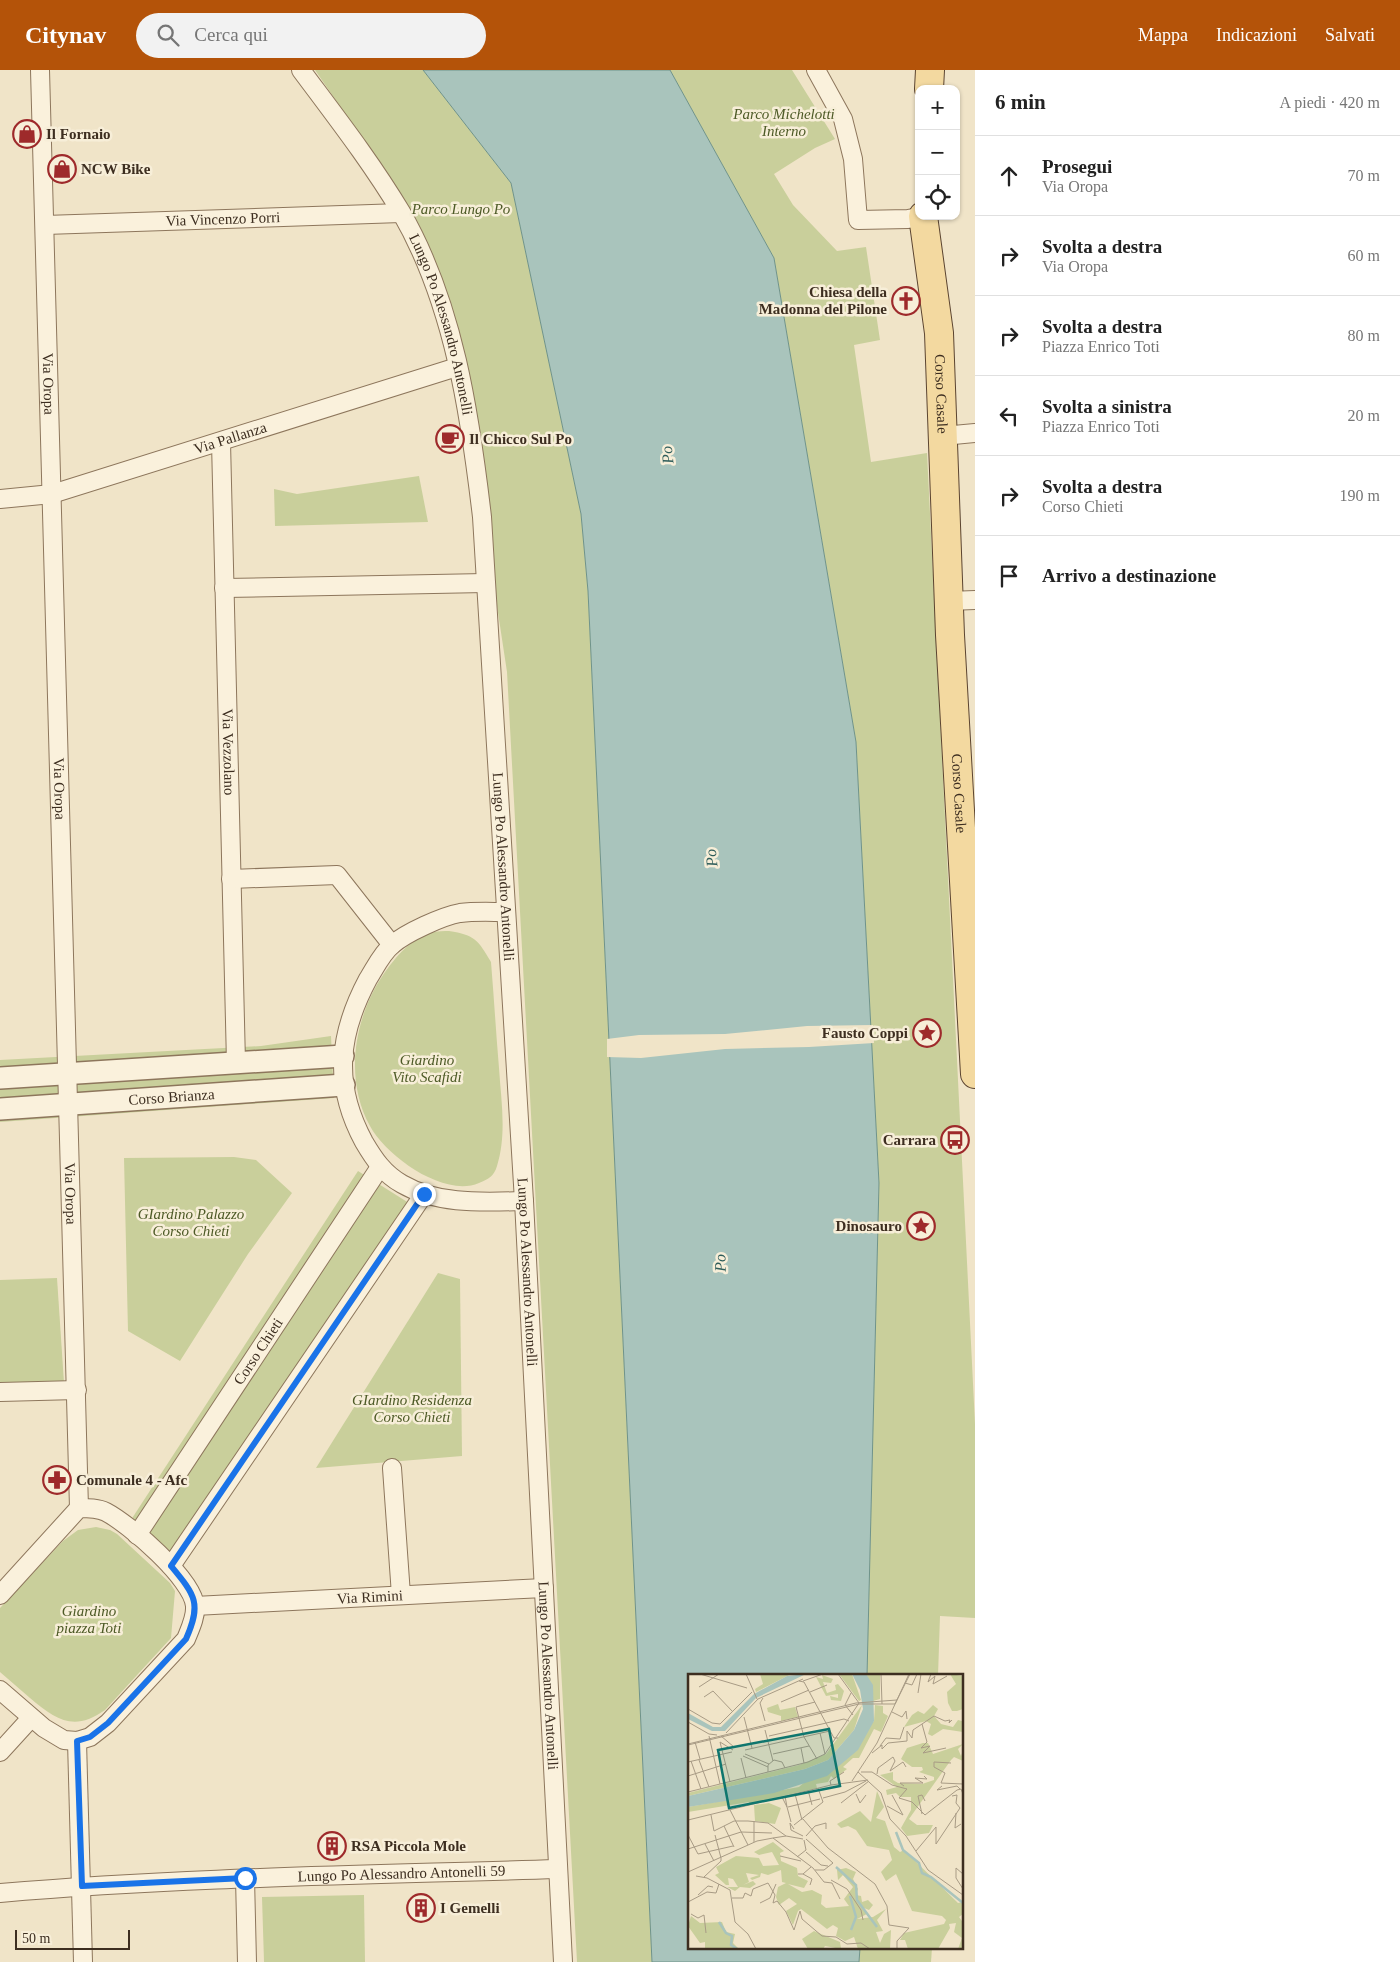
<!DOCTYPE html>
<html lang="it">
<meta charset="utf-8">
<style>
:root{--surface:#fff;--page:#f2f2f2;--text:#222;--muted:#767676;--line:#e0e0e0;--accent:#b45309}
body{margin:0;font-family:Georgia,serif;background:var(--page);color:var(--text)}
.controls{position:absolute;right:15px;top:15px;display:grid;overflow:hidden;border-radius:10px;box-shadow:0 1px 4px #0004}
.controls button{width:45px;height:45px;display:grid;place-items:center;padding:0;border:0;border-bottom:1px solid var(--line);background:var(--surface);color:var(--text);font:25px sans-serif}
.scale{position:absolute;left:15px;bottom:12px;width:115px;box-sizing:border-box;padding-left:5px;border:2px solid #3d2e20;border-top:0;font-size:14px;line-height:18px;white-space:nowrap;color:#3d2e20;-webkit-text-stroke:4px #f7eed8;paint-order:stroke}
.stop{position:absolute;width:15px;height:15px;margin:-11px;border:4px solid #1a73e8;border-radius:50%;background:#fff}
.stop.end{background:#1a73e8;border-color:#fff;box-shadow:0 1px 5px #0008}
.list{margin:0;padding:0;list-style:none}
h2{display:flex;justify-content:space-between;align-items:center;height:65px;margin:0;padding:0 20px;font-size:21px}
h2 small{font-size:16px;font-weight:400;color:var(--muted)}
.list li{display:grid;grid-template-columns:32px 1fr auto;gap:15px;align-items:center;box-sizing:border-box;height:80px;padding:0 20px;border-top:1px solid var(--line)}
.list b{display:block;font-size:19px;white-space:nowrap}
.list p{margin:0;font-size:16px;white-space:nowrap;color:var(--muted)}
.list em{font-size:16px;font-style:normal;color:var(--muted)}
.icon{flex:none;width:28px;height:28px;fill:none;stroke:currentColor;stroke-width:2;stroke-linecap:round;stroke-linejoin:round}
.map{position:relative;flex:none;width:975px;height:1892px;overflow:hidden}
header{display:flex;align-items:center;gap:30px;box-sizing:border-box;height:70px;padding:0 25px;background:var(--accent);color:#fff}
header strong{font-size:24px}
nav{display:flex;gap:28px;margin-inline-start:auto;font-size:18px}
.search{width:350px;height:45px;background:var(--page);display:flex;align-items:center;gap:12px;box-sizing:border-box;padding:0 18px;border-radius:28px;color:var(--muted);font-size:19px}
main{display:flex}
aside{flex:1;background:var(--surface)}
.map>svg:first-child{display:block}
.green{fill:#c9cf9b}
.water{fill:#a9c4bc;stroke:#6f938a}
.pier{fill:#f0e4c8}
.lines{fill:none;stroke-linecap:round;stroke-linejoin:round}
.minor-casing{stroke:#8d765c;stroke-width:20}
.tertiary-casing{stroke:#8d765c;stroke-width:24}
.primary-casing{stroke:#5b4430;stroke-width:30}
.minor{stroke:#faf1dc;stroke-width:18}
.tertiary{stroke:#faf1dc;stroke-width:21}
.primary{stroke:#f3d9a0;stroke-width:28}
.route{stroke:#1a73e8;stroke-width:6}
.labels{text-anchor:middle;dominant-baseline:central;stroke-width:5;stroke-linejoin:round;paint-order:stroke}
.park-label{font-size:15px;font-style:italic;fill:#4d5a26;stroke:#f7eed8}
.poi-label{font-size:15px;font-weight:bold;fill:#3d2e20;stroke:#f7eed8;text-anchor:start}
.street-label{font-size:15px;fill:#3d2e20;stroke:#f7eed8}
.water-label{font-size:16px;font-style:italic;fill:#2f5d5a;stroke:#f7eed8}
.inset-river{fill:none;stroke:#a9c4bc;stroke-width:2.5}
.inset-road{fill:none;stroke:#a89b85;stroke-width:1}
.view{fill:#0f766e;fill-opacity:0.15;stroke:#0f766e;stroke-width:2.5}
.inset-edge{fill:none;stroke:#3d2e20;stroke-width:2.5}
</style>
<header>
<strong>Citynav</strong>
<div class="search"><svg class="icon" aria-label="search" viewBox="0 0 24 24"><circle cx="10" cy="10" r="6"/><path d="M15 15l6 6"/></svg>Cerca qui</div>
<nav><a>Mappa</a><a>Indicazioni</a><a>Salvati</a></nav>
</header>
<main>
<div class="map">
<svg width="975" height="1892" viewBox="0 0 975 1892">
<rect width="100%" height="100%" fill="#f0e4c8"/>
<g class="green">
<path d="M315,0H423L511,113L581,444L588,521L652,1892H577L507,602L475,391L441,214L402,127Z"/>
<path d="M670,0H792L835,69L815,78L774,104L793,135L837,181L866,177L880,270L854,275L871,392L927,383L975,1354V1548L940,1546L938,1606H867L879,1113L856,672L774,188Z"/>
<path d="M419,406L428,452L275,456L274,419L297,424Z"/>
<path d="M449,861C475,865 478,870 491,892C494,928 496,963 499,998C501,1030 507,1064 497,1096C494,1106 489,1109 479,1113C444,1128 386,1086 370,1056C344,1009 354,948 383,905C395,888 412,866 434,862C438,861 444,861 449,861Z"/>
<path d="M331,966L334,1028L0,1052V990L261,976Z"/>
<path d="M234,1087L256,1090L292,1123L248,1184L180,1291L128,1261L124,1088Z"/>
<path d="M358,1101L420,1140L171,1496L127,1456Z"/>
<path d="M438,1203L460,1209L462,1386L316,1398Z"/>
<path d="M57,1208L64,1313L0,1315V1210Z"/>
<path d="M96,1457L110,1460L117,1464L170,1513L175,1521L171,1568L105,1640C74,1662 56,1650 30,1628C20,1619 10,1611 0,1602V1538L63,1471L78,1460Z"/>
<path d="M364,1825L365,1892H264L262,1827Z"/>
<path d="M860,1878H932L931,1892H859Z"/>
</g>
<path class="water" d="M423,0H670L774,188L856,672L879,1113L867,1606H689V1878H860L859,1892H652L588,521L581,444L511,113Z"/>
<path class="pier" d="M873,955L874,973L809,977L725,979L641,988L607,987V969L639,965L725,964L807,956Z"/>
<g class="lines">
<defs>
<g id="minor">
<path id="s1" d="M40,0L79,1438"/>
<path id="s2" d="M301,0C336,47 371,92 401,142C454,234 470,344 482,447L524,1131L563,1892"/>
<path d="M816,0L843,49L853,89L858,150L908,149L923,146"/>
<path id="s3" d="M45,155L401,143"/>
<path d="M943,366L975,363"/>
<path id="s4" d="M221,372L236,993"/>
<path id="s5" d="M0,429L52,424L457,297"/>
<path d="M224,518L485,513"/>
<path d="M949,531L975,530"/>
<path d="M231,809L337,805L392,875"/>
<path d="M506,842C491,842 475,841 460,843C443,846 405,863 392,875C382,883 375,898 368,909C338,965 333,1015 364,1072C374,1089 384,1104 402,1114C438,1135 483,1132 524,1131"/>
<path d="M0,1322L77,1320"/>
<path d="M392,1398L401,1525"/>
<path id="s6" d="M137,1465L380,1097"/>
<path d="M171,1496L424,1124"/>
<path d="M0,1525L79,1438C88,1438 98,1438 106,1442C129,1454 193,1509 195,1536C196,1547 190,1559 186,1569L108,1653L90,1667L77,1671L64,1670L44,1658L0,1620"/>
<path id="s7" d="M195,1536L544,1518"/>
<path d="M77,1671L83,1892"/>
<path d="M0,1682L31,1648"/>
<path d="M245,1808L247,1892"/>
<path id="s8" d="M0,1823C186,1807 372,1805 558,1799"/>
</g>
<g id="tertiary">
<path d="M0,1008L343,986"/>
<path id="s9" d="M0,1039L344,1015"/>
</g>
<g id="primary">
<path d="M929,19L930,0"/>
<path id="s10" d="M923,146L939,263L950,565L975,1004"/>
</g>
</defs>
<use href="#minor" class="minor-casing"/>
<use href="#tertiary" class="tertiary-casing"/>
<use href="#primary" class="primary-casing"/>
<use href="#minor" class="minor"/>
<use href="#tertiary" class="tertiary"/>
<use href="#primary" class="primary"/>
</g>
<g class="lines">
<path class="route" d="M245,1808L82,1816L77,1671L90,1667L108,1653L186,1569C202,1533 195,1525 171,1496L424,1124"/>
</g>
<defs>
<symbol id="shop-ring" viewBox="-11 -11 22 22"><circle r="9.5" fill="#f7eed8" stroke="#9e2a2b" stroke-width="1.5"/><path d="M-5-2.5h2.3a2.7 3.5 0 0 1 5.4 0H5L5.5 6h-11ZM-1.5-2.5h3a1.5 2.3 0 0 0-3 0Z" fill="#9e2a2b"/></symbol>
<symbol id="church-ring" viewBox="-11 -11 22 22"><circle r="9.5" fill="#f7eed8" stroke="#9e2a2b" stroke-width="1.5"/><path d="M-1.2-6h2.4v3.5h3.3v2.4h-3.3V6h-2.4V-.1h-3.3v-2.4h3.3Z" fill="#9e2a2b"/></symbol>
<symbol id="cafe-ring" viewBox="-11 -11 22 22"><circle r="9.5" fill="#f7eed8" stroke="#9e2a2b" stroke-width="1.5"/><path d="M-5.5-4.5H6V0H3Q3 3.5 0 3.5H-2.5Q-5.5 3.5-5.5 0ZM3-3.2v2h1.7v-2ZM-6 4.5H4V6H-6Z" fill="#9e2a2b"/></symbol>
<symbol id="sight-ring" viewBox="-11 -11 22 22"><circle r="9.5" fill="#f7eed8" stroke="#9e2a2b" stroke-width="1.5"/><path d="M0-6L1.8-2.2L6-1.7L2.9 1.2L3.7 5.4L0 3.3L-3.7 5.4L-2.9 1.2L-6-1.7L-1.8-2.2Z" fill="#9e2a2b"/></symbol>
<symbol id="bus-ring" viewBox="-11 -11 22 22"><circle r="9.5" fill="#f7eed8" stroke="#9e2a2b" stroke-width="1.5"/><path d="M-5-6H5V4H4V6H2V4H-2V6H-4V4H-5ZM-3.5-4V0h7V-4ZM-3.5 1.2v1.5H-2V1.2ZM2 1.2v1.5H3.5V1.2Z" fill="#9e2a2b"/></symbol>
<symbol id="pharmacy-ring" viewBox="-11 -11 22 22"><circle r="9.5" fill="#f7eed8" stroke="#9e2a2b" stroke-width="1.5"/><path d="M-2-6h4v4h4v4h-4v4h-4v-4h-4v-4h4Z" fill="#9e2a2b"/></symbol>
<symbol id="building-ring" viewBox="-11 -11 22 22"><circle r="9.5" fill="#f7eed8" stroke="#9e2a2b" stroke-width="1.5"/><path d="M-4-6H4V6H1V3H-1V6H-4ZM-2.5-4.3h1.7v1.8h-1.7ZM.8-4.3h1.7v1.8H.8ZM-2.5-1h1.7V.8h-1.7ZM.8-1h1.7V.8H.8Z" fill="#9e2a2b"/></symbol>
</defs>
<g fill-rule="evenodd">
<use href="#shop-ring" x="11" y="48" width="32" height="32"/>
<use href="#shop-ring" x="46" y="83" width="32" height="32"/>
<use href="#church-ring" x="890" y="215" width="32" height="32"/>
<use href="#cafe-ring" x="434" y="353" width="32" height="32"/>
<use href="#sight-ring" x="911" y="947" width="32" height="32"/>
<use href="#bus-ring" x="939" y="1054" width="32" height="32"/>
<use href="#sight-ring" x="905" y="1140" width="32" height="32"/>
<use href="#pharmacy-ring" x="41" y="1394" width="32" height="32"/>
<use href="#building-ring" x="316" y="1760" width="32" height="32"/>
<use href="#building-ring" x="405" y="1822" width="32" height="32"/>
</g>
<g class="labels">
<g class="park-label">
<text x="784" y="44">Parco Michelotti<tspan x="784" dy="17">Interno</tspan></text>
<text x="461" y="139">Parco Lungo Po</text>
<text x="427" y="990">Giardino<tspan x="427" dy="17">Vito Scafidi</tspan></text>
<text x="191" y="1144">GIardino Palazzo<tspan x="191" dy="17">Corso Chieti</tspan></text>
<text x="412" y="1330">GIardino Residenza<tspan x="412" dy="17">Corso Chieti</tspan></text>
<text x="89" y="1541">Giardino<tspan x="89" dy="17">piazza Toti</tspan></text>
</g>
<g class="poi-label">
<text x="46" y="64">Il Fornaio</text>
<text x="81" y="99">NCW Bike</text>
<text x="887" y="222" text-anchor="end">Chiesa della<tspan x="887" dy="17">Madonna del Pilone</tspan></text>
<text x="469" y="369">Il Chicco Sul Po</text>
<text x="908" y="963" text-anchor="end">Fausto Coppi</text>
<text x="936" y="1070" text-anchor="end">Carrara</text>
<text x="902" y="1156" text-anchor="end">Dinosauro</text>
<text x="76" y="1410">Comunale 4 - Afc</text>
<text x="351" y="1776">RSA Piccola Mole</text>
<text x="440" y="1838">I Gemelli</text>
</g>
<g class="street-label">
<text stroke="none"><textPath href="#s3" startOffset="178">Via Vincenzo Porri</textPath></text>
<text stroke="none"><textPath href="#s2" startOffset="294">Lungo Po Alessandro Antonelli</textPath></text>
<text stroke="none"><textPath href="#s1" startOffset="314">Via Oropa</textPath></text>
<text stroke="none"><textPath href="#s10" startOffset="179">Corso Casale</textPath></text>
<text stroke="none"><textPath href="#s5" startOffset="239">Via Pallanza</textPath></text>
<text stroke="none"><textPath href="#s4" startOffset="310">Via Vezzolano</textPath></text>
<text stroke="none"><textPath href="#s1" startOffset="719">Via Oropa</textPath></text>
<text stroke="none"><textPath href="#s10" startOffset="579">Corso Casale</textPath></text>
<text stroke="none"><textPath href="#s2" startOffset="842">Lungo Po Alessandro Antonelli</textPath></text>
<text stroke="none"><textPath href="#s9" startOffset="172">Corso Brianza</textPath></text>
<text stroke="none"><textPath href="#s1" startOffset="1124">Via Oropa</textPath></text>
<text stroke="none"><textPath href="#s2" startOffset="1248">Lungo Po Alessandro Antonelli</textPath></text>
<text stroke="none"><textPath href="#s6" startOffset="220">Corso Chieti</textPath></text>
<text stroke="none"><textPath href="#s7" startOffset="175">Via Rimini</textPath></text>
<text stroke="none"><textPath href="#s2" startOffset="1652">Lungo Po Alessandro Antonelli</textPath></text>
<text stroke="none"><textPath href="#s8" startOffset="402">Lungo Po Alessandro Antonelli 59</textPath></text>
</g>
<g class="water-label">
<text transform="translate(667 385) rotate(-96)">Po</text>
<text transform="translate(711 788) rotate(-96)">Po</text>
<text transform="translate(720 1193) rotate(-91)">Po</text>
</g>
</g>
<g transform="translate(688 1604)">
<rect width="275" height="275" fill="#f0e4c8"/>
<path d="M72,0H103L68,18L67,15L75,10ZM151,0H164L173,26L171,27ZM176,0H192V25L185,27ZM262,0L275,2V35L269,37H264L260,29L259,18L268,10ZM134,1L145,5L143,9L135,8L139,19L148,16L147,11L150,10L156,17L153,27L143,26L142,22L150,24V20L138,22L128,3L135,5ZM90,30L92,36L107,33L110,43L93,47V42L80,38L79,34ZM174,31L166,56L140,86L117,95L0,122V119L111,91L138,80ZM187,31L195,32V39L200,42L193,58L186,55L171,84H165L155,93L159,95L146,105L143,102L140,108L128,110L129,114L61,130V128L0,138V133L111,113L186,47ZM245,31L250,35L246,42L253,50L265,53L270,46L274,47L275,58L255,55L244,62L240,60L243,50L238,47L216,53L224,41L230,37L236,40ZM235,69H240L245,80L275,70L270,75L273,82L275,76V87L266,83L263,86L221,145L229,151H245L241,159L219,162L213,154L223,136V123H212L208,119L199,121L198,116L209,113L192,101L205,98V106L210,109L234,110L246,106V103L231,98L235,96L234,93H224L213,85L219,74ZM189,117L196,133L188,144L197,147L206,173L212,178L216,176L270,229L275,228V240L271,243L274,247L275,275H270L274,264L266,258L268,249L261,250L262,254L250,275H220L217,266H212L216,259L256,250L258,246L254,242L224,237L208,200L198,207L193,198L204,186L201,176L179,172L168,156L160,152L153,154L149,150L172,137L183,148ZM81,129L93,134L87,150L67,147L66,131ZM85,168L96,177L92,179L93,187L109,194L110,202L120,207L116,214L100,210L114,218L124,216L134,221L133,230L138,234L161,232L156,225L165,213L155,201L150,206L149,196L158,194L168,198L165,205L170,215L168,221L173,222L174,228L180,226L185,231L181,236L176,234L179,240L169,245L185,243L198,235L189,246L195,257L188,258L192,269L196,260L203,256L202,275H170L166,263L157,267L148,262L150,254L145,251L139,255L113,235L110,237L105,251L98,237L109,230L101,224L91,231L88,223L90,213L98,209L94,208L93,196L80,201L73,199L72,203L64,206L62,204L71,201L58,199L61,208L55,211L65,207L68,210L62,214L52,213L47,217L39,213H50L45,205L40,204L41,211H38L27,201L31,199L28,193L48,182L71,184L75,192L91,191L84,178L71,181L66,178ZM3,242L12,249L34,248L38,258L47,260L45,269L51,275H17V268L12,269L0,252ZM126,257L152,268L153,275L137,272L135,275H120L114,265Z" fill="#c9cf9b"/>
<path d="M118,0L68,24L37,57H24L0,45V39L25,53H33L66,20L99,2ZM164,0H178L185,11L186,47L170,76L139,102L86,119L0,133V122L117,95L140,86L166,56L175,35L172,16Z" fill="#a9c4bc"/>
<path class="inset-river" d="M208,158L215,176L231,189L234,199L243,203L275,229M148,193L168,211L169,226L189,253M162,222L168,243L163,256M31,248L38,259L44,262L43,271L49,275"/>
<path class="inset-road" d="M12,0L59,14M58,0L69,25M193,0L194,30M243,0L240,8L247,2L245,10L259,2M111,7L116,8L146,64H150M115,7L135,0M217,9L224,11L229,0M11,13L31,0M122,18L139,11M163,19L157,31L165,41M230,19L233,0M16,23L25,17L45,38M75,24L72,29L77,47M93,28L121,16M127,28L108,33L116,63L129,85M0,35L24,49L32,50L64,18M204,38L214,43L218,37L219,45M56,43L64,74M0,48L21,60L29,61M234,50L246,42L257,47L262,46L261,49L264,46M77,56L85,87M38,59L70,25L115,5M132,59L137,80M21,62L32,110M33,62L46,73M81,62L156,45L161,47M7,68L12,85M32,68L42,108M32,68L45,76M0,70L168,29L209,26M0,71L171,30H207L222,0M192,72L198,64L212,65L216,53M113,74L116,89M57,76L142,57M184,79L194,71V75L200,69L219,67V57L224,64L225,56L234,50L239,68L233,74L242,72L235,79L258,74M57,80L81,90M85,80L121,72M55,82L80,93M53,84L58,104M11,86L21,113M3,87L13,115M0,88L44,78M263,89L246,88V93L257,99L253,109L275,110M80,98V91L86,86L94,88L97,94M170,98L193,119L202,145L218,162L240,196L275,221M173,98H184L204,111L219,115L211,124L224,128L237,141L269,116L273,115L275,120M189,100L190,94L205,83L207,87L202,97L215,88L218,93M0,102L38,90M164,107L189,69L221,0M143,111L142,107L156,98M216,112L212,109H235L227,104L239,105L236,102M254,112L249,116L269,112L272,115M120,116L124,131M0,118L120,88L137,80L171,29L150,0M107,120L114,146M168,120L172,129L178,121M94,123L99,133L97,122M135,124L157,118L178,107M153,129L181,107M40,132L60,171M199,132L215,141L204,121M99,133L103,148M100,133L132,125M268,139L267,154L273,150M234,140L230,122L234,121L237,127M23,141L26,157M115,145L140,174L187,210L199,232L201,251L221,254L209,267V275M0,146L143,111L180,106M106,151L135,128L130,114M36,152L46,173M106,155L102,149L103,156L115,162M26,157L46,147H60L80,149L98,162M0,161L10,180L45,172M27,161L33,184M118,162L127,152L138,149V155M85,164L125,194L136,208L144,209L152,225M85,164L98,162L115,165M118,165L145,189L136,196H127M66,168V147M17,170L26,187M0,175L53,158L84,159M228,177L248,153V170L272,134L268,129L269,121L264,122M118,178L133,191L140,192M92,182L113,187M109,183L118,176L116,166M0,198L69,167L85,164M110,200H115L123,193M115,200L124,205L122,211M275,200L268,194V204L275,215M8,202L19,204L42,216L47,248L60,260L68,275M16,203L33,187V184M143,206L159,215L173,236L175,246M10,221L20,212L25,213M44,224H55L57,219L63,222L65,215L80,209L87,221L85,229L89,227L98,238L106,256L112,237L114,245L134,262L148,263L159,270L173,269L182,275M0,228L19,218L28,219L31,210M72,229L82,224L88,210M3,240L10,244L16,241L18,259"/>
<path class="view" d="M141,55L152,112L41,134L30,76Z"/>
<rect width="275" height="275" class="inset-edge"/>
</g>
</svg>
<div class="controls">
<button>+</button>
<button>−</button>
<button><svg class="icon" aria-label="locate" viewBox="0 0 24 24"><circle cx="12" cy="12" r="6"/><path d="M12 2v4M12 18v4M2 12h4M18 12h4"/></svg></button>
</div>
<div class="scale">50 m</div>
<div class="stop" style="left:245px;top:1808px"></div>
<div class="stop end" style="left:424px;top:1124px"></div>
</div>
<aside>
<h2>6 min<small>A piedi · 420 m</small></h2>
<ul class="list">
<li><svg class="icon" aria-label="ahead" viewBox="0 0 24 24"><path d="M12 20V5M6 11l6-6 6 6"/></svg><div><b>Prosegui</b><p>Via Oropa</p></div><em>70 m</em></li>
<li><svg class="icon" aria-label="right" viewBox="0 0 24 24"><path d="M7 20v-9h11M14 6l5 5-5 5"/></svg><div><b>Svolta a destra</b><p>Via Oropa</p></div><em>60 m</em></li>
<li><svg class="icon" aria-label="right" viewBox="0 0 24 24"><path d="M7 20v-9h11M14 6l5 5-5 5"/></svg><div><b>Svolta a destra</b><p>Piazza Enrico Toti</p></div><em>80 m</em></li>
<li><svg class="icon" aria-label="left" viewBox="0 0 24 24"><path d="M17 20v-9H6M10 6l-5 5 5 5"/></svg><div><b>Svolta a sinistra</b><p>Piazza Enrico Toti</p></div><em>20 m</em></li>
<li><svg class="icon" aria-label="right" viewBox="0 0 24 24"><path d="M7 20v-9h11M14 6l5 5-5 5"/></svg><div><b>Svolta a destra</b><p>Corso Chieti</p></div><em>190 m</em></li>
<li><svg class="icon" aria-label="arrive" viewBox="0 0 24 24"><path d="M6 21V4h12l-3 4 3 4H6"/></svg><div><b>Arrivo a destinazione</b></div></li>
</ul>
</aside>
</main>
